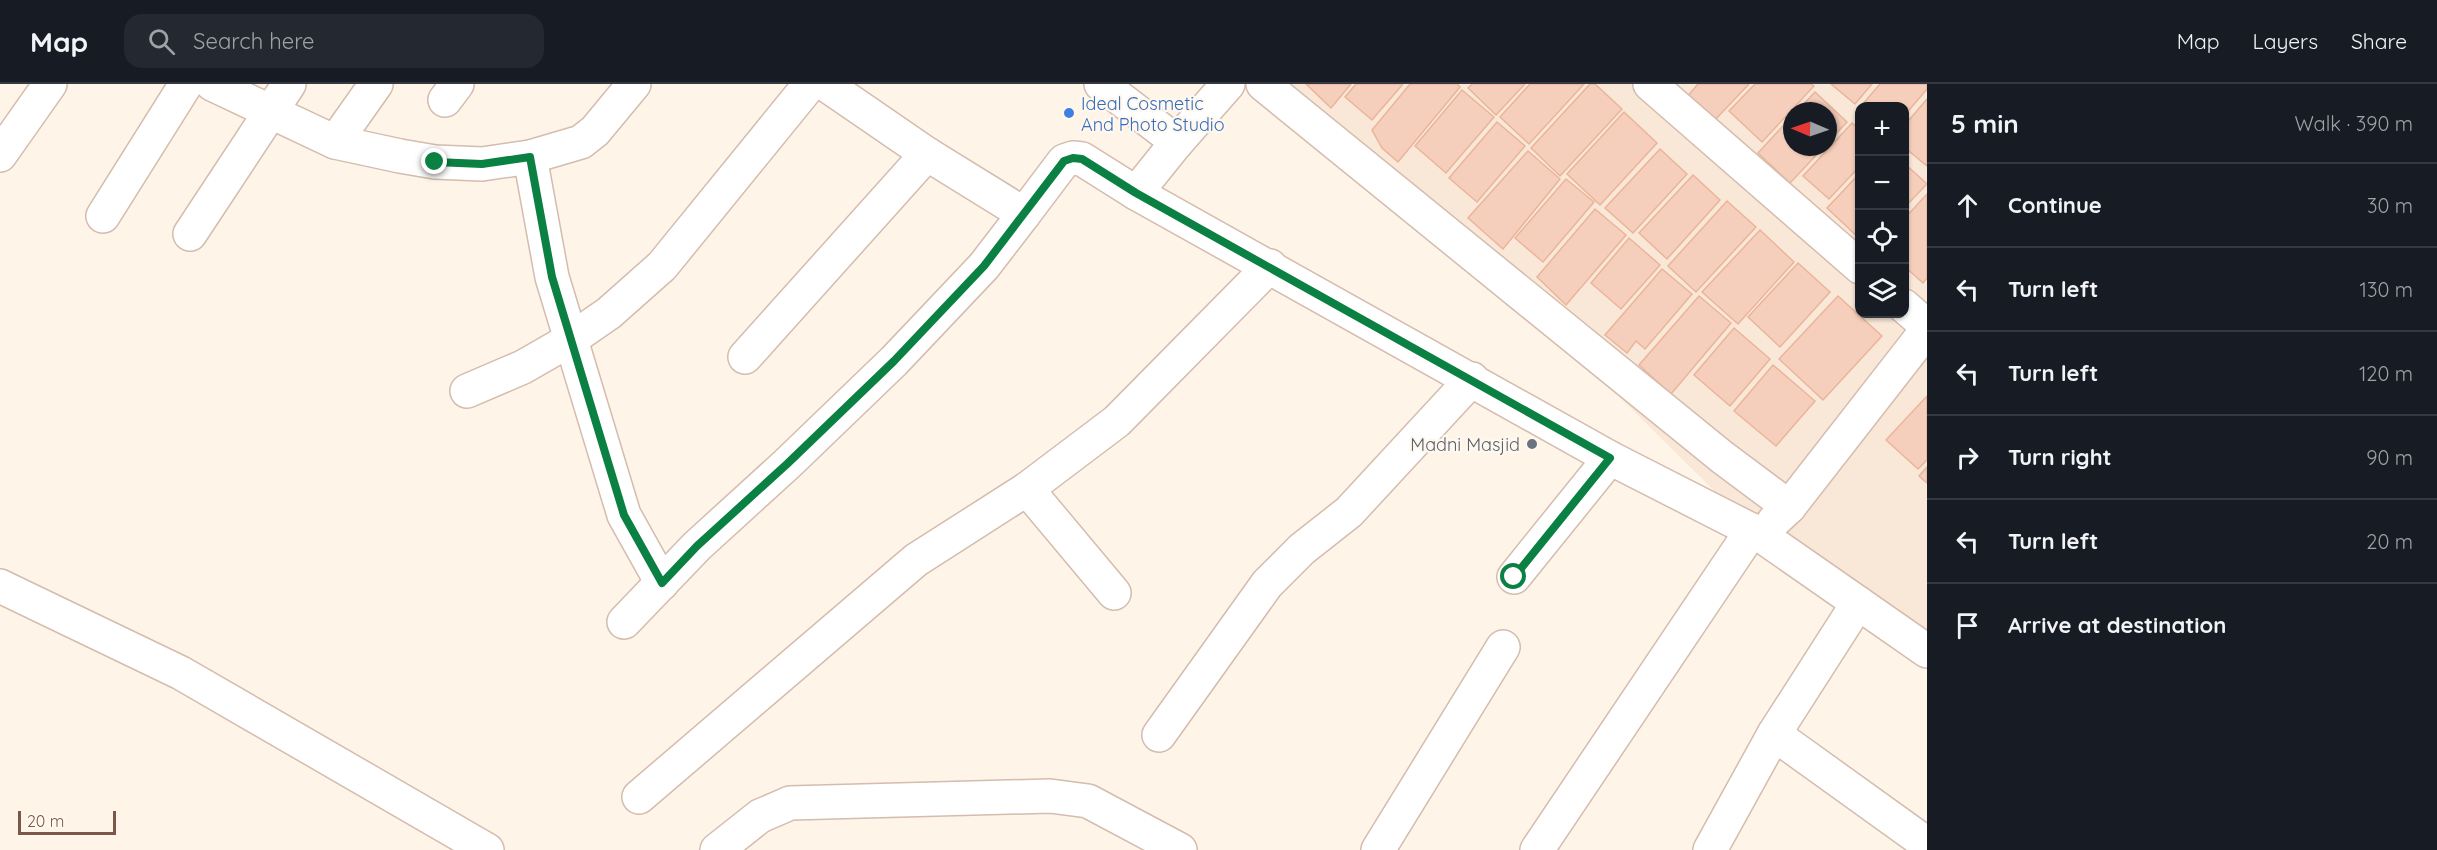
<!DOCTYPE html>
<meta charset="utf-8">
<style>
:root{--surface:#171b24;--page:#242831;--text:#f1f3f6;--muted:#9ea1a6;--line:#363941}
body{margin:0;font-family:Quicksand,sans-serif;background:var(--page);color:var(--text)}
.controls{position:absolute;right:18px;top:18px;display:grid;overflow:hidden;border-radius:12px;box-shadow:0 2px 4px #0004}
.controls button{width:54px;height:54px;display:grid;place-items:center;padding:0;border:0;border-bottom:2px solid var(--line);background:var(--surface);color:var(--text);font:30px sans-serif}
.compass{position:absolute;left:1783px;top:18px;width:54px;height:54px;border-radius:50%;background:var(--surface);box-shadow:0 2px 4px #0004;rotate:272deg}
.scale{position:absolute;left:18px;bottom:15px;width:98px;box-sizing:border-box;padding-left:6px;border:3px solid #7b5748;border-top:0;font-size:16px;line-height:21px;white-space:nowrap;color:#7b5748;-webkit-text-stroke:4px #fff8ef;paint-order:stroke}
.stop{position:absolute;width:18px;height:18px;margin:-14px;border:4px solid #0b8043;border-radius:50%;background:#fff}
.stop.end{background:#0b8043;border-color:#fff;box-shadow:0 2px 6px #0008}
.list{margin:0;padding:0;list-style:none}
h2{display:flex;justify-content:space-between;align-items:center;height:78px;margin:0;padding:0 24px;font-size:26px}
h2 small{font-size:20px;font-weight:400;color:var(--muted)}
.list li{display:grid;grid-template-columns:39px 1fr auto;gap:18px;align-items:center;box-sizing:border-box;height:84px;padding:0 24px;border-top:2px solid var(--line)}
.list b{display:block;font-size:22px;white-space:nowrap}
.list em{font-size:20px;font-style:normal;color:var(--muted)}
.icon{flex:none;width:33px;height:33px;fill:none;stroke:currentColor;stroke-width:2;stroke-linecap:round;stroke-linejoin:round}
.map{position:relative;flex:none;width:1927px;height:766px;overflow:hidden}
header{display:flex;align-items:center;gap:36px;box-sizing:border-box;height:84px;padding:0 30px;background:var(--surface);border-bottom:2px solid var(--line)}
header strong{font-size:28px}
nav{display:flex;gap:33px;margin-inline-start:auto;font-size:21px}
.search{width:420px;height:54px;background:var(--page);display:flex;align-items:center;gap:15px;box-sizing:border-box;padding:0 21px;border-radius:18px;color:var(--muted);font-size:22px}
main{display:flex}
aside{flex:1;background:var(--surface)}
.map>svg:first-child{display:block}
.residential{fill:#f9e8d7;fill-rule:evenodd}
.building{fill:#f6cfbc;stroke:#ebb49a;stroke-width:1.5}
.lines{fill:none;stroke-linecap:round;stroke-linejoin:round}
.minor-casing{stroke:#d4bcae;stroke-width:36}
.minor{stroke:#fff;stroke-width:33}
.route{stroke:#0b8043;stroke-width:8}
.shop-dot{fill:#3f7fe0;stroke:#fff8ef;stroke-width:2}
.worship-dot{fill:#6b7280;stroke:#fff8ef;stroke-width:2}
.labels{text-anchor:middle;dominant-baseline:central;stroke-width:4.5;stroke-linejoin:round;paint-order:stroke}
.shop-label{font-size:18px;fill:#366cbe;stroke:#fff8ef;text-anchor:start}
.worship-label{font-size:18px;fill:#5b616d;stroke:#fff8ef;text-anchor:end}
</style>
<header>
<strong>Map</strong>
<div class="search"><svg class="icon" aria-label="search" viewBox="0 0 24 24"><circle cx="10" cy="10" r="6"/><path d="M15 15l6 6"/></svg>Search here</div>
<nav><a>Map</a><a>Layers</a><a>Share</a></nav>
</header>
<main>
<div class="map">
<svg width="1927" height="766" viewBox="0 0 1927 766">
<rect width="100%" height="100%" fill="#fef4e7"/>
<path class="residential" d="M1288,0H1927V566L1762,454L1392,88ZM1860,22H1904V230H1860ZM1792,27H1828V63H1792Z"/>
<g class="building">
<path d="M1306,0H1351L1331,24Z"/>
<path d="M1356,0H1403L1372,36L1345,13Z"/>
<path d="M1410,0H1457L1460,3L1398,78L1382,64L1372,46Z"/>
<path d="M1472,0H1525L1496,31L1468,4Z"/>
<path d="M1530,0H1584L1529,60L1500,33Z"/>
<path d="M1590,0H1595L1622,25L1560,92L1531,64Z"/>
<path d="M1698,0H1749L1713,38L1687,13Z"/>
<path d="M1755,0H1811L1814,2L1762,58L1729,27Z"/>
<path d="M1831,0H1872L1855,20Z"/>
<path d="M1880,0H1927V5L1904,32V22H1861Z"/>
<path d="M1462,6L1494,33L1446,89L1415,62Z"/>
<path d="M1815,8L1847,38L1828,58V27H1797Z"/>
<path d="M1927,15V82L1904,63V42Z"/>
<path d="M1624,28L1657,59L1600,121L1567,90Z"/>
<path d="M1792,32V63H1824L1790,99L1758,69Z"/>
<path d="M1497,38L1525,62L1477,118L1449,94Z"/>
<path d="M1852,39L1860,46V82L1829,115L1803,92Z"/>
<path d="M1660,65L1687,90L1633,149L1605,124Z"/>
<path d="M1528,67L1560,95L1503,165L1468,134Z"/>
<path d="M1904,79L1927,100L1904,124Z"/>
<path d="M1860,89V155L1827,124Z"/>
<path d="M1693,91L1720,116L1667,175L1639,149Z"/>
<path d="M1566,95L1594,118L1543,178L1515,154Z"/>
<path d="M1927,110V194L1923,199L1904,182V135Z"/>
<path d="M1727,117L1756,143L1696,208L1668,182Z"/>
<path d="M1595,125L1626,151L1566,221L1537,193Z"/>
<path d="M1760,146L1794,178L1738,240L1702,208Z"/>
<path d="M1629,154L1660,181L1621,225L1591,199Z"/>
<path d="M1798,179L1830,208L1780,263L1748,233Z"/>
<path d="M1662,185L1692,210L1645,265L1636,257L1627,269L1605,251Z"/>
<path d="M1699,212L1731,239L1671,310L1639,281Z"/>
<path d="M1838,212L1882,252L1823,316L1779,275Z"/>
<path d="M1734,244L1770,275L1730,322L1694,291Z"/>
<path d="M1773,281L1815,317L1776,362L1734,327Z"/>
<path d="M1927,312V376L1918,385L1886,356Z"/>
<path d="M1927,383V399L1919,392Z"/>
</g>
<g class="lines">
<defs>
<g id="minor">
<path d="M212,0L335,58L400,72L435,78L482,80L530,73L581,58L595,47L634,0"/>
<path d="M825,0L927,70L1024,130L1064,77L1073,74L1082,75L1136,109L1610,374L1759,450L1927,567"/>
<path d="M1101,0L1177,58L1228,0"/>
<path d="M1263,0L1722,373L1789,423"/>
<path d="M1650,0L1860,183"/>
<path d="M445,16L457,0"/>
<path d="M335,58L376,0"/>
<path d="M0,71L50,0"/>
<path d="M530,73L552,193L624,431L662,499"/>
<path d="M1136,109L1177,58"/>
<path d="M103,132L186,0"/>
<path d="M190,150L289,0"/>
<path d="M1904,222L1927,242"/>
<path d="M745,273L927,70"/>
<path d="M467,307L523,283L570,256L609,229L662,182L810,0"/>
<path d="M1027,405L1114,509"/>
<path d="M1774,437L1789,423L1927,246"/>
<path d="M1514,493L1610,374"/>
<path d="M0,502L181,589L487,766"/>
<path d="M624,538L697,462L787,380L894,277L984,182L1024,130"/>
<path d="M1774,650L1927,760"/>
<path d="M1159,651L1267,500L1302,465L1349,428L1472,295"/>
<path d="M639,713L916,476L1027,405L1117,337L1270,182"/>
<path d="M717,766L760,732L790,719L1050,712L1088,717L1180,766"/>
<path d="M1378,766L1503,563"/>
<path d="M1537,766L1752,446"/>
<path d="M1710,766L1774,650L1858,519"/>
</g>
</defs>
<use href="#minor" class="minor-casing"/>
<use href="#minor" class="minor"/>
</g>
<g class="lines">
<path class="route" d="M435,78L482,80L530,73L552,193L624,431L662,499L697,462L787,380L894,277L984,182L1064,77L1073,74L1082,75L1136,109L1610,374L1514,493"/>
</g>
<circle class="shop-dot" cx="1069" cy="29" r="6"/>
<circle class="worship-dot" cx="1532" cy="360" r="6"/>
<g class="labels">
<g class="shop-label">
<text x="1081" y="19">Ideal Cosmetic<tspan x="1081" dy="21">And Photo Studio</tspan></text>
</g>
<g class="worship-label">
<text x="1520" y="360">Madni Masjid</text>
</g>
</g>
</svg>
<div class="controls">
<button>+</button>
<button>−</button>
<button><svg class="icon" aria-label="locate" viewBox="0 0 24 24"><circle cx="12" cy="12" r="6"/><path d="M12 2v4M12 18v4M2 12h4M18 12h4"/></svg></button>
<button><svg class="icon" aria-label="layers" viewBox="0 0 24 24"><path d="M12 4l9 5-9 5-9-5zM3 14l9 5 9-5"/></svg></button>
</div>
<svg class="compass" viewBox="-18 -18 36 36"><path d="M0-13l5 13h-10z" fill="#e53935"/><path d="M0 13l5-13h-10z" fill="#9ea1a6"/></svg>
<div class="scale">20 m</div>
<div class="stop" style="left:1514px;top:493px"></div>
<div class="stop end" style="left:435px;top:78px"></div>
</div>
<aside>
<h2>5 min<small>Walk · 390 m</small></h2>
<ul class="list">
<li><svg class="icon" aria-label="ahead" viewBox="0 0 24 24"><path d="M12 20V5M6 11l6-6 6 6"/></svg><div><b>Continue</b></div><em>30 m</em></li>
<li><svg class="icon" aria-label="left" viewBox="0 0 24 24"><path d="M17 20v-9H6M10 6l-5 5 5 5"/></svg><div><b>Turn left</b></div><em>130 m</em></li>
<li><svg class="icon" aria-label="left" viewBox="0 0 24 24"><path d="M17 20v-9H6M10 6l-5 5 5 5"/></svg><div><b>Turn left</b></div><em>120 m</em></li>
<li><svg class="icon" aria-label="right" viewBox="0 0 24 24"><path d="M7 20v-9h11M14 6l5 5-5 5"/></svg><div><b>Turn right</b></div><em>90 m</em></li>
<li><svg class="icon" aria-label="left" viewBox="0 0 24 24"><path d="M17 20v-9H6M10 6l-5 5 5 5"/></svg><div><b>Turn left</b></div><em>20 m</em></li>
<li><svg class="icon" aria-label="arrive" viewBox="0 0 24 24"><path d="M6 21V4h12l-3 4 3 4H6"/></svg><div><b>Arrive at destination</b></div></li>
</ul>
</aside>
</main>
